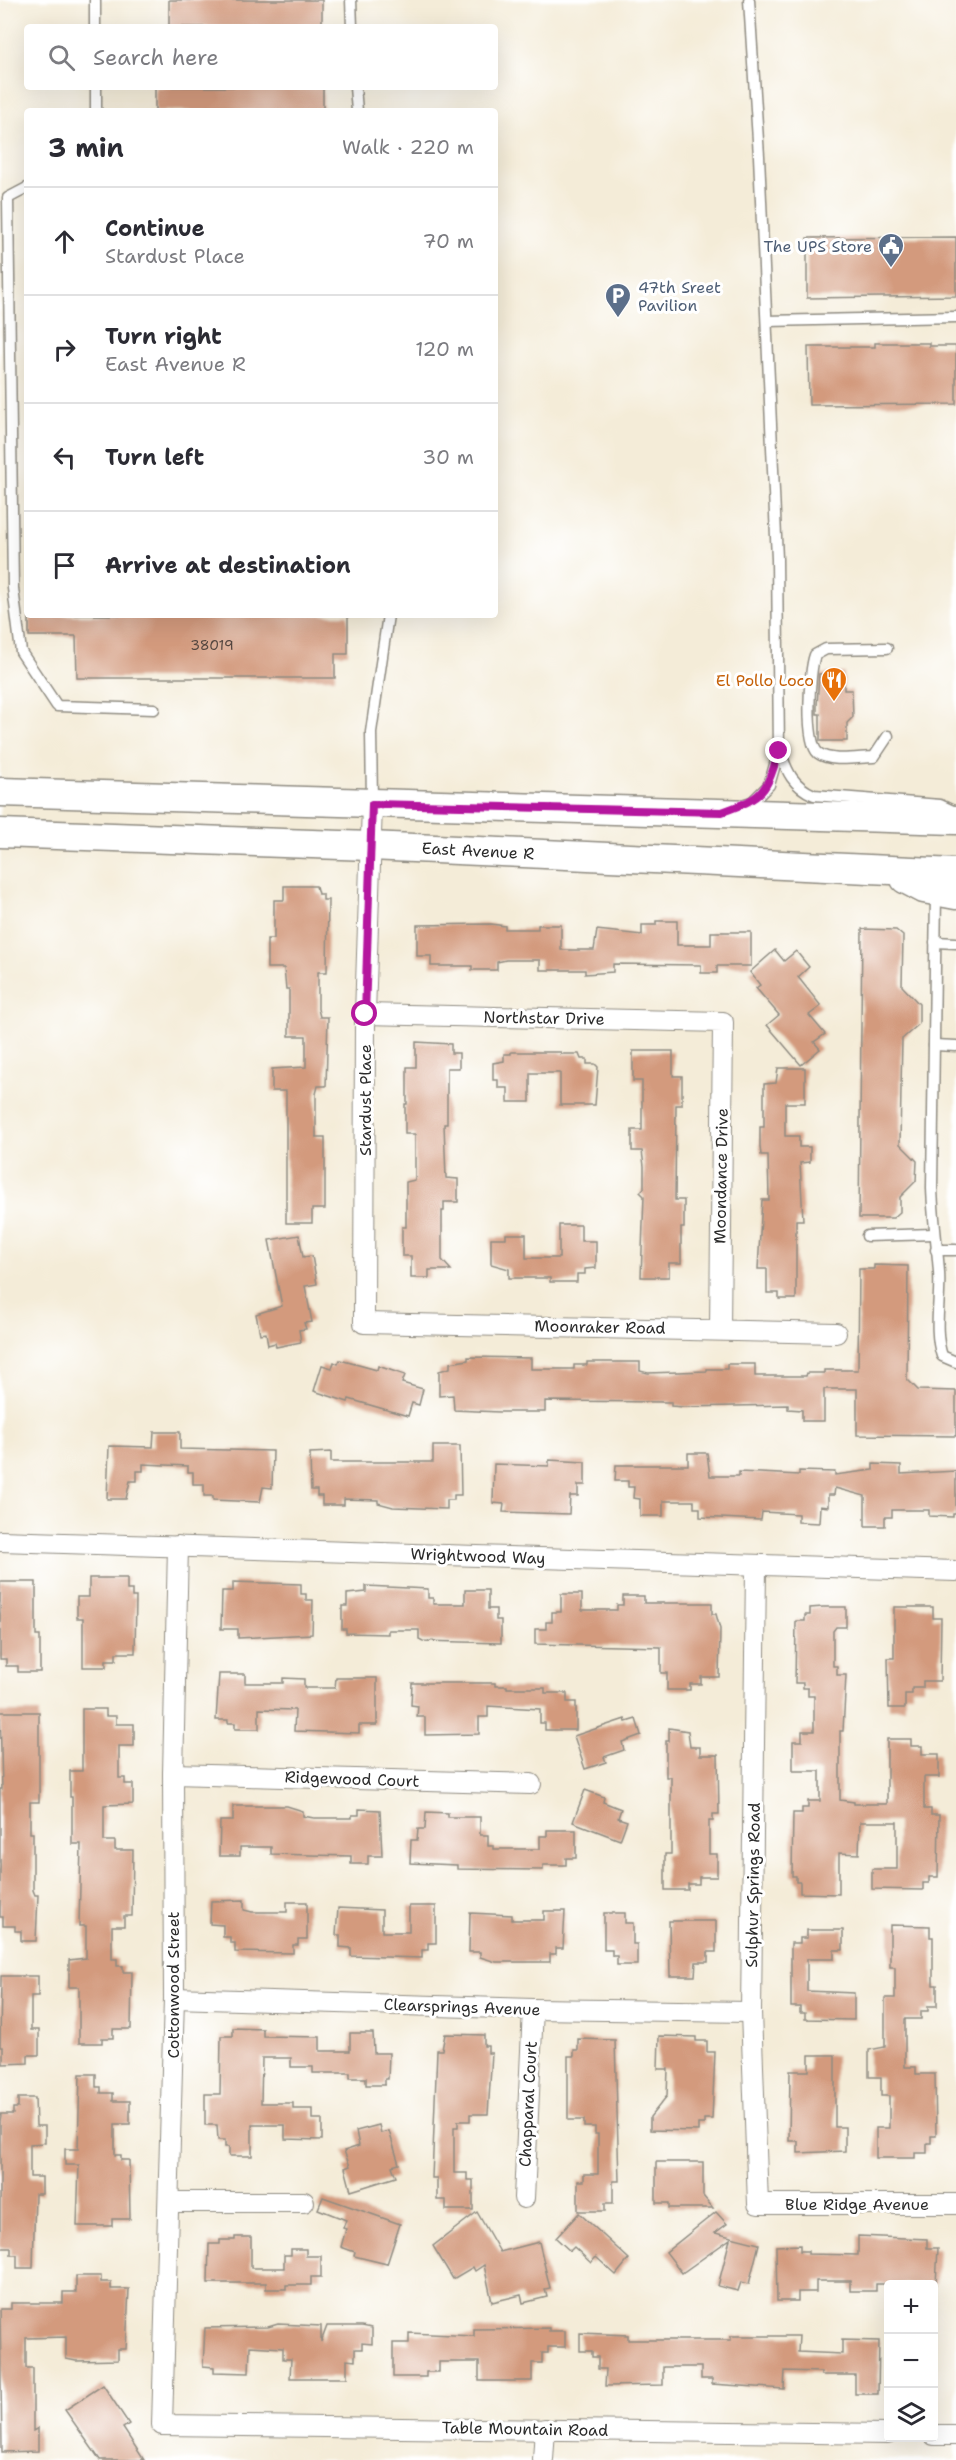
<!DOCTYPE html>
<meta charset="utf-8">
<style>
:root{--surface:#fff;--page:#f2f2f3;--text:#2b2b33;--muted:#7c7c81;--line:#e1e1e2}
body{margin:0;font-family:"Shantell Sans",sans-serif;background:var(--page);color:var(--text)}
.controls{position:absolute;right:18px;bottom:18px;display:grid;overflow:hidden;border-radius:6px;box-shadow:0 6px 24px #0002}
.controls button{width:54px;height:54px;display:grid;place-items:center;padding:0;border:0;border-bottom:2px solid var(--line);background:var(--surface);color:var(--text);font:30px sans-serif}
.stop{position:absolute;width:18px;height:18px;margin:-14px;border:4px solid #b5179e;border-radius:50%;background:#fff}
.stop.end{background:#b5179e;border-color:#fff;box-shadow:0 2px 6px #0008}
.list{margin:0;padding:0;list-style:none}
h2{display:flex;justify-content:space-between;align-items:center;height:78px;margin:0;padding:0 24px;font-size:26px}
h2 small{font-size:20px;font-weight:400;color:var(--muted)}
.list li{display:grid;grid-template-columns:39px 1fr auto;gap:18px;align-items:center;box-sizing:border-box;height:108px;padding:0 24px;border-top:2px solid var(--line)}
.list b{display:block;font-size:22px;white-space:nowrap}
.list p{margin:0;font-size:20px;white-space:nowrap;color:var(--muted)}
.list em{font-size:20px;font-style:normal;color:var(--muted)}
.icon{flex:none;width:33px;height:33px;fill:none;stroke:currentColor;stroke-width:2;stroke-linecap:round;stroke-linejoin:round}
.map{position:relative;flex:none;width:956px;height:2460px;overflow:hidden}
.search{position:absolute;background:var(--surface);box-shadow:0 6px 24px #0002;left:24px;top:24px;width:474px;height:66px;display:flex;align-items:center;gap:15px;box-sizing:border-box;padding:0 21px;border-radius:6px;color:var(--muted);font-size:22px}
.panel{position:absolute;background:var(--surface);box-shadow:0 6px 24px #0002;left:24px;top:108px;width:474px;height:510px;border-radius:6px}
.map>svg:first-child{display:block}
.building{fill:#d39a7d}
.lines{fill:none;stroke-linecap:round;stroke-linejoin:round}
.service-casing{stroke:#908c82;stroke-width:13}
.minor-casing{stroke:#908c82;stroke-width:22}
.secondary-casing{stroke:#908c82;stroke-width:31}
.service{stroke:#fff;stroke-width:10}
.minor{stroke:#fff;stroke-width:20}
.secondary{stroke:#fff;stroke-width:28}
.route{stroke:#b5179e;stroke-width:8}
.labels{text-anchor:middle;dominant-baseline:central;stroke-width:6;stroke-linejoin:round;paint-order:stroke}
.number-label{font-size:14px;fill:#554740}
.service-label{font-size:16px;fill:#4e5e75;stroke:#fff;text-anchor:end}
.food-label{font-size:16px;fill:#c56008;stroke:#fff;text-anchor:end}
.street-label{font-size:16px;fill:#2b2b2b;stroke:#fff}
</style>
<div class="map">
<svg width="956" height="2460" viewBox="0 0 956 2460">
<rect width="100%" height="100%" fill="#fff"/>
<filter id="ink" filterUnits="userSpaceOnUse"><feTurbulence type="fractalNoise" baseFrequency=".0167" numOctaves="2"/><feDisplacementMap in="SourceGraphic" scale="12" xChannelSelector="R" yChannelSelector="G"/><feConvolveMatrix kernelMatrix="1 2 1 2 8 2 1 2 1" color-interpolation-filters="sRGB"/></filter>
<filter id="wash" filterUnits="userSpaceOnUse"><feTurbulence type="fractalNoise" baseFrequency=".008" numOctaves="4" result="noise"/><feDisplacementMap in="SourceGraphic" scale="24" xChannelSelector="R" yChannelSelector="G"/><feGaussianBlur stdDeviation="1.35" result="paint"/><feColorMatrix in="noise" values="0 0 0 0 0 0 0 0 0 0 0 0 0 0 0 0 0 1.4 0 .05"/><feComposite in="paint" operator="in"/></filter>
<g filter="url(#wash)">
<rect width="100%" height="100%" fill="#f4ecd8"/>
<g id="blocks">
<g class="building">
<rect x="169" y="0" width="153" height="27"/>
<rect x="155" y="87" width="168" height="24"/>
<path d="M956,237V296L807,298V238Z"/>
<path d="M875,343H929V346H956V404L809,405L808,347H875Z"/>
<path d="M29,615H348V654H335V678H77L76,636H29Z"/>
<path d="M844,673V690H852L853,717L847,723V741H820V714H817V706L819,674Z"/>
<path d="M284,886H316L318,894H323V900H328L327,972H318V1009L320,1017H328L326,1086H318L316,1094V1137H325V1209H312V1223H286V1091H272V1069L306,1067V1036H289V989H286L284,968H267V939H274V900H284Z"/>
<path d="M656,921H677V945H711V932H751V966H717V973H701V965L613,964V972L585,974V970H540V960H506L497,962V970H472V966H431V956H417V925L491,924L505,926V929H538V925H561V950H594L597,930L642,935V925H656Z"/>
<path d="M862,929L896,930L903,936L902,986L919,1004V1024L902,1039L901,1088L900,1144L917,1161L916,1181L900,1197V1212L893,1218H859Z"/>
<path d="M775,950L784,961L796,951L809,967L798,977L821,1006L809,1015L825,1034L814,1042L820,1049L801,1065L767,1025L779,1015L756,988L760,985L750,972Z"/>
<path d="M416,1042L451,1044V1053H459V1068H447V1124H444L446,1178L458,1179V1202H444V1211H442V1260L451,1270H429V1278H411V1256H402V1227H406V1182L415,1180V1134H405V1104H407V1067H416Z"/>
<path d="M633,1051H673V1076H682V1105H676L675,1200H684V1228H681V1263H669V1277H641L644,1196L640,1192L644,1188V1166L642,1151H632V1130H642V1081H633Z"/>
<path d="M511,1052H561V1054H579L581,1059H587V1064H595L598,1067L595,1105H560V1073H530V1102H508V1088H498V1080H493V1063L504,1061V1054H511Z"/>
<path d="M778,1068H805V1103H785V1136H799V1147H810V1162L800,1163L803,1220H796V1299H779V1293H767V1269H758L762,1200H769L768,1155H761L760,1147V1127H764V1084L776,1083Z"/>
<path d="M559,1225H581V1241H596V1268L585,1269V1274H577V1282H550V1278H509V1269L491,1264V1238H506V1234H526V1258H559Z"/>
<path d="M299,1235L303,1257L312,1256L317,1284L305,1286L312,1322L304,1323L306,1329L299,1330L301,1342L276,1347L275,1343L268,1345L266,1333L260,1334L256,1314L282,1306L269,1240Z"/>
<path d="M874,1265L908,1266L907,1379L918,1390L956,1391V1436L857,1435V1389H824V1421H802V1410L788,1409V1405L684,1407L671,1406V1402L545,1401V1412H500L454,1410L453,1395L439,1396V1371L450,1368V1363L468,1360V1357L531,1358V1369H574V1365H587V1362H640V1371L648,1373L707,1371V1369H727V1364H755V1376H806L807,1373H824V1370H858L859,1269H874Z"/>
<path d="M340,1360L377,1370L378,1366L405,1375L402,1383L423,1389L419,1405L412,1403L408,1416L349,1399L348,1402L314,1391L322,1365L332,1368L334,1362L338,1364Z"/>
<path d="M154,1432H180V1449L273,1451L272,1488L263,1487L260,1502L213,1500V1496H204V1484H193V1472H188V1466L143,1464V1471H137V1481H130L126,1499H107L109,1446L153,1447Z"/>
<path d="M433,1446H460L461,1495H454V1500H447V1509L393,1507L378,1503V1500L344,1499V1505H322V1496H317V1490H311L310,1453L331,1452V1462H433Z"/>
<path d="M688,1453H707L710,1476H739V1472L799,1475V1471L835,1472V1475L873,1470V1464L901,1465V1474L956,1471V1514H953V1517L929,1516V1510H892V1517H885V1526H865V1496L835,1488L834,1495H828V1507L820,1506L819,1523L798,1522V1514L762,1512L761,1520L700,1517V1508H694V1501H663V1516H640V1499L633,1498L634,1487H628V1481H615L616,1465H688Z"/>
<path d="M549,1460L585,1462V1485H578V1496H570L569,1514L503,1512L504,1504L493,1503L494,1464L549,1466Z"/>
<path d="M89,1578H127V1590H132V1597H136L135,1653H116V1660H106V1667H83V1618H77V1597H89Z"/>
<path d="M0,1582H36V1636H40V1672H18V1666H6V1659H0Z"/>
<path d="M233,1582L301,1584V1594H306V1600H313L312,1634L238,1638V1629H221L222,1591H233Z"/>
<path d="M366,1586L428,1589V1598H433V1604H465V1590H488V1609H496V1620H501V1643L423,1641L419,1639V1630H388V1634L346,1633V1629H342V1606H347V1594L366,1592Z"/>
<path d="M561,1594H582V1610H617V1605H623V1596H644V1603H712V1614H716L720,1629L719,1677H701V1684H690V1690H667V1673H661V1647L535,1644V1629H546V1622H552V1612H561Z"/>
<path d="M823,1607H846V1627H836L833,1631V1666H837V1675H846L843,1731H840V1800L854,1802V1804H887V1739H911V1746H922V1754H939V1777H924V1809H931V1815H939L938,1877H929V1883H923V1890L872,1889V1869H897V1822H860L859,1854L839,1853V1894L800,1893V1882H796V1876H792L793,1813H802V1808H808V1801H820V1771H793V1741H802V1731H814V1696H808V1688H803V1683H795L796,1621H805V1615H810V1608Z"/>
<path d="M894,1607H933V1618H941L940,1681H923V1688H912V1694H905V1708H889L888,1658H894Z"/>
<path d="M219,1674H245V1683H283V1678L304,1679V1688H335L336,1678H377V1725H359V1733L294,1731L295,1710L259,1709V1729H235V1723H228V1720H216Z"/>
<path d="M412,1683H495V1686H507V1688H545V1693H567V1702H576V1730H545V1723H540V1709L488,1706V1717H479V1734L425,1735V1717H417L418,1706L411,1705Z"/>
<path d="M82,1709H106V1716H116V1724H134V1746H119V1778H125V1784H133V1804L104,1805V1841H115V1850H133L132,1916H124V1926H112V1959H117V1966H123V1972H132L131,2029H113V2038H102V2043H79V1987H69V1960L86,1958V1926H79L81,1844H72V1797H70V1771H82Z"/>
<path d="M0,1712H39V1802H30V1833H33V1890L35,1895H38L36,1941H21V1931H15V1926H3V1917H0V1789H2Z"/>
<path d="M625,1719L626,1722L636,1719L641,1735L622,1742L624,1750L604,1757L606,1762L585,1769L574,1736Z"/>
<path d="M669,1728L688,1731L690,1747H700V1755H718L719,1814H713V1821H709V1854H717V1877H699V1884H688V1890H665V1854H671V1777H666V1741H669Z"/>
<path d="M585,1790L604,1797L603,1802L621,1809L618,1818L627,1821L620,1840L573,1822Z"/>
<path d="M233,1806H287L303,1811V1816L314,1818H352V1815H359V1809L380,1810L382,1856H368V1864H351V1856L271,1854V1847H240V1856H219L220,1821H233Z"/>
<path d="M426,1812L448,1813V1817H480V1835H488V1846H494V1849H540V1836H547V1830H576V1858H566V1865H543V1870L457,1869V1865L410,1863L411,1840H417L418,1829H425Z"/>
<path d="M244,1900V1910L252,1912H287V1902H307V1939H298V1945H293V1953L235,1952V1943H230V1937H223V1925L210,1924L211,1901Z"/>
<path d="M409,1906H436V1943H428V1950H422V1958L351,1956V1948L340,1947V1935H336L338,1908L382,1910V1932H409Z"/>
<path d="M544,1911H565L563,1948H556V1954H550V1962H496L480,1957V1952H469L470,1913L512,1915V1920H544Z"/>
<path d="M604,1913H625V1923H633V1944H637V1965H617V1956H612V1950H604Z"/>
<path d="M669,1921H716V1952H708V1962H696L695,1976H670Z"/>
<path d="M890,1925L930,1926V1937H933V1985H937V2006H928V2011H921V2019H905V2067H916V2074H935L936,2136H931V2143H927V2153H915V2158H876V2128H889V2096H881V2077H869V2050L885,2047V1998H895V1967H890Z"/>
<path d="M807,1930H843V1950H834V1959H807V1991L854,1993V2020L805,2019V2013H800V2007H791V1943H800V1938H807Z"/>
<path d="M1,1976H38V1996H31V2030H39V2055H28V2063L3,2064V2047H0Z"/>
<path d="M233,2028L263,2029V2036L320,2037V2051H350V2033H373L374,2053H389L388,2079H385V2085H366V2078H350V2073H313V2067H291V2058H262L261,2103H293V2109H313V2119H322V2140L285,2139V2125H252V2156H229V2147H225V2140H218L217,2125H205V2094H220L221,2036H233Z"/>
<path d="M445,2034L484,2035V2046H488V2053H492L488,2114H470V2121H458V2127H454V2173H467V2180H473V2210H446V2200H437V2178H432L437,2050H442Z"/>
<path d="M659,2036L696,2037V2041H707V2052H715L712,2119H704V2124H698V2131L650,2130V2117L667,2096L668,2069H658Z"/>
<path d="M578,2039L615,2040L619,2181H613V2203H605V2211H578V2181H584V2174H598V2134H595V2127H584V2120H568V2056H574V2050H578Z"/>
<path d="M809,2055H835V2127H845V2151L798,2153V2141H789L790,2071H809Z"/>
<path d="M80,2074H96V2087H101V2093H113V2101H130V2124H115V2155H121V2160H129L130,2219H112V2226H77L79,2165H65V2149H78Z"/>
<path d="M18,2098H35L36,2126H45V2143L30,2144V2177H42V2194H35L33,2268H17V2255H11V2248H0V2121L1,2114H13V2108H18Z"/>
<path d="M379,2125L381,2133L389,2131L399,2164L392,2166L396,2177L351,2191L345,2168L350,2166L344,2151L359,2146L356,2131Z"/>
<path d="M656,2162H703V2196L713,2208H669V2203H656Z"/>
<path d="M323,2197L400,2224L387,2264L354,2256L355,2252L341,2247L346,2229L343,2228L346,2220L318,2209Z"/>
<path d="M477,2212L500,2252L539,2242L550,2288L545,2289L547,2297L523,2303L521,2295L492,2302L484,2265L475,2271L473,2267L453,2279L433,2246Z"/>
<path d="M716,2212L727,2224L715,2233L759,2244L749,2284L741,2282L738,2291L718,2286L730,2239L682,2273L666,2252Z"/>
<path d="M579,2213L629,2259L616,2275L596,2257L591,2263L574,2247L570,2251L556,2238Z"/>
<path d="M858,2236L927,2239V2248H938L936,2284H876V2291H850V2281H816V2292H798V2301H777L776,2246L800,2245V2251H808V2254L858,2255Z"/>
<path d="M235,2237H251V2268H284V2255H291V2249H306V2256H321V2277H311V2285H286V2289H266V2283H208L209,2244H220V2240H235Z"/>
<path d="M76,2276H101V2282H111V2289H129L126,2349H118V2360L76,2361L66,2359V2337L26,2338V2368H33V2431L38,2428V2451L2,2452L0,2309H11V2303H63V2292H76Z"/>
<path d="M278,2324L321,2326V2342L327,2326H362L372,2328V2344L362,2343V2349H355V2361L347,2360V2378H290L291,2359H283V2348L250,2346L249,2373L214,2372V2367L203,2366L205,2328L268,2327Z"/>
<path d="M549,2328V2331H565V2347H548V2353H542V2363H532V2381H479V2362H439V2372H426V2377H393V2343H409V2333L474,2336V2329Z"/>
<path d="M580,2333L628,2335V2340H731V2336H799L798,2352L842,2354V2340L879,2341L878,2394H855V2375H821V2372L785,2371L784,2389L712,2384V2379H701V2367H663V2385L605,2386L606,2369H598V2357H592V2351H580Z"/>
<path d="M103,2385L129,2424L123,2428L144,2460H100L65,2410Z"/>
</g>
</g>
</g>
<g filter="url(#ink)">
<use href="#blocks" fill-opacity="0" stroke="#908c82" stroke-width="1.5"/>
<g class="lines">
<defs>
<g id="service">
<path d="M95,0V27"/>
<path d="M351,0L352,27"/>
<path d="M96,87V111"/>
<path d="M355,87L357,111"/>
<path d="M27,188L8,198L13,588L21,652L57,706L154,709"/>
<path d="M767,321L956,317"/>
<path d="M887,648L826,649L815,655C809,671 805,742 818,753C831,763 859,757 874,757L888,736"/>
<path d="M780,751C787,772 793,786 814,795L940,805L953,811"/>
<path d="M372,801L371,732L388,615"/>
<path d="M742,805L752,802L769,785L779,751L777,559L759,156L749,0"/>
<path d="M936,893L932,1188C933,1217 937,1244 939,1272C941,1300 933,1329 942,1356L956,1362"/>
<path d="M935,942L956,943"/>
<path d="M934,1045L956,1046"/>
<path d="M867,1236L934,1234"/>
<path d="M936,1250H956"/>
</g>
<g id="minor">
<path d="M372,805L365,1014L364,1323L836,1333"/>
<path d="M365,1014L723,1022L720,1330"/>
<path d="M0,1541L956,1571"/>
<path d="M178,1546L173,1774L174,1998L162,2425L888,2434"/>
<path d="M756,1566L751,2012L758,2204H956"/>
<path d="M173,1774L531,1784"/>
<path d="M174,1998L533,2009L751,2012"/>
<path d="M524,2198L533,2009"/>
<path d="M169,2202H304"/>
<path d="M934,2435H956"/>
<path d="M543,2460L545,2429"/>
</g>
<g id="secondary">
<path d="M0,792L956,820"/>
<path d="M0,833L370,846L956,873"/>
<path d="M905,879L924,889L956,895"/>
</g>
</defs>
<use href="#service" class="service-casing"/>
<use href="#minor" class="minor-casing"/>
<use href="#secondary" class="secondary-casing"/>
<use href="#service" class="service"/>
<use href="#minor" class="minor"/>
<use href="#secondary" class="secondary"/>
</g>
</g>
<g class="lines" filter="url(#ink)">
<path class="route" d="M365,1014L372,804L722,812C764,797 766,793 779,751"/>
</g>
<defs>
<symbol id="civic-pin" viewBox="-11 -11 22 30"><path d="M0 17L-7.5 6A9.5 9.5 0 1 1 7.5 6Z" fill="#5c6f8a" stroke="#fff"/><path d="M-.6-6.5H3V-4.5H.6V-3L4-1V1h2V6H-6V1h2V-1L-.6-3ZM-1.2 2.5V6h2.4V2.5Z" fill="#fff"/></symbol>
<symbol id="parking-pin" viewBox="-11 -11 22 30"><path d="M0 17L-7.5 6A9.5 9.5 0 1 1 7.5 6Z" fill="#5c6f8a" stroke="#fff"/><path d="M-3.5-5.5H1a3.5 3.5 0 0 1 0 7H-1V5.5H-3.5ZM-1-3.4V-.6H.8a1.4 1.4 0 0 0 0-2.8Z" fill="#fff"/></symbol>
<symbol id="restaurant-pin" viewBox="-11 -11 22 30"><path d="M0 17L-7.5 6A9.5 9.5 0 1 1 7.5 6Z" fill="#e8710a" stroke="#fff"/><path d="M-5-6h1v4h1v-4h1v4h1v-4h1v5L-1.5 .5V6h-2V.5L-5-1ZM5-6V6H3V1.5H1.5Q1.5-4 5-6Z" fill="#fff"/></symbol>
</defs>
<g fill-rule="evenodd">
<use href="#civic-pin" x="876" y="231" width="30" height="40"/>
<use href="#parking-pin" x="603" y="281" width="30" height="40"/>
<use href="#restaurant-pin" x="819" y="665" width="30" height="40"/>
</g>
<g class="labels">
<g class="number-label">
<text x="212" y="645">38019</text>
</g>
<g class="service-label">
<text x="872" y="246">The UPS Store</text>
<text x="638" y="287" text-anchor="start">47th Sreet<tspan x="638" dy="18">Pavilion</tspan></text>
</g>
<g class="food-label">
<text x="814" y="680">El Pollo Loco</text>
</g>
<g class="street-label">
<text transform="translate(478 851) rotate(3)">East Avenue R</text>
<text transform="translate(544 1018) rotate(1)">Northstar Drive</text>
<text transform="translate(365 1100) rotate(-90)">Stardust Place</text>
<text transform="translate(721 1176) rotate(-89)">Moondance Drive</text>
<text transform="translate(600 1327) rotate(1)">Moonraker Road</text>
<text transform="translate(478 1556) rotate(2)">Wrightwood Way</text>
<text transform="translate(352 1779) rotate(2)">Ridgewood Court</text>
<text transform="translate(753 1885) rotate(-89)">Sulphur Springs Road</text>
<text transform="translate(173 1985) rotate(-90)">Cottonwood Street</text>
<text transform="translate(462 2007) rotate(2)">Clearsprings Avenue</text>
<text transform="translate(528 2104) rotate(-87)">Chapparal Court</text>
<text x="857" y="2204">Blue Ridge Avenue</text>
<text transform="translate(525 2429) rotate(1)">Table Mountain Road</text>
</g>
</g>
</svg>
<div class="controls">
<button>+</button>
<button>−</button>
<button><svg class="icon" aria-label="layers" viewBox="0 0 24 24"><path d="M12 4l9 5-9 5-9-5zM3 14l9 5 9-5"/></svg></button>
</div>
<div class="stop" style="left:365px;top:1014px"></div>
<div class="stop end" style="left:779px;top:751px"></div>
<div class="search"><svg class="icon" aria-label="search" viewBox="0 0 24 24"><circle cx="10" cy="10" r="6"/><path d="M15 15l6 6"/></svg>Search here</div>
<section class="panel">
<h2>3 min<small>Walk · 220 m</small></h2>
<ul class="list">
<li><svg class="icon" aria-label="ahead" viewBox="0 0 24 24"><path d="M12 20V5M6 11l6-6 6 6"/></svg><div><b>Continue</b><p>Stardust Place</p></div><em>70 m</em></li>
<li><svg class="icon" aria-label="right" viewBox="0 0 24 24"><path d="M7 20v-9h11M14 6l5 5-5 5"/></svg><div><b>Turn right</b><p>East Avenue R</p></div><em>120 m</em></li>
<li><svg class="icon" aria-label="left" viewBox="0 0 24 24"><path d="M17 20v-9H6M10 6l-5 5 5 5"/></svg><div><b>Turn left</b></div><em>30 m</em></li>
<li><svg class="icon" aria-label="arrive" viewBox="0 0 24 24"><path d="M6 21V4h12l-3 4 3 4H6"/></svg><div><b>Arrive at destination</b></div></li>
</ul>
</section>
</div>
